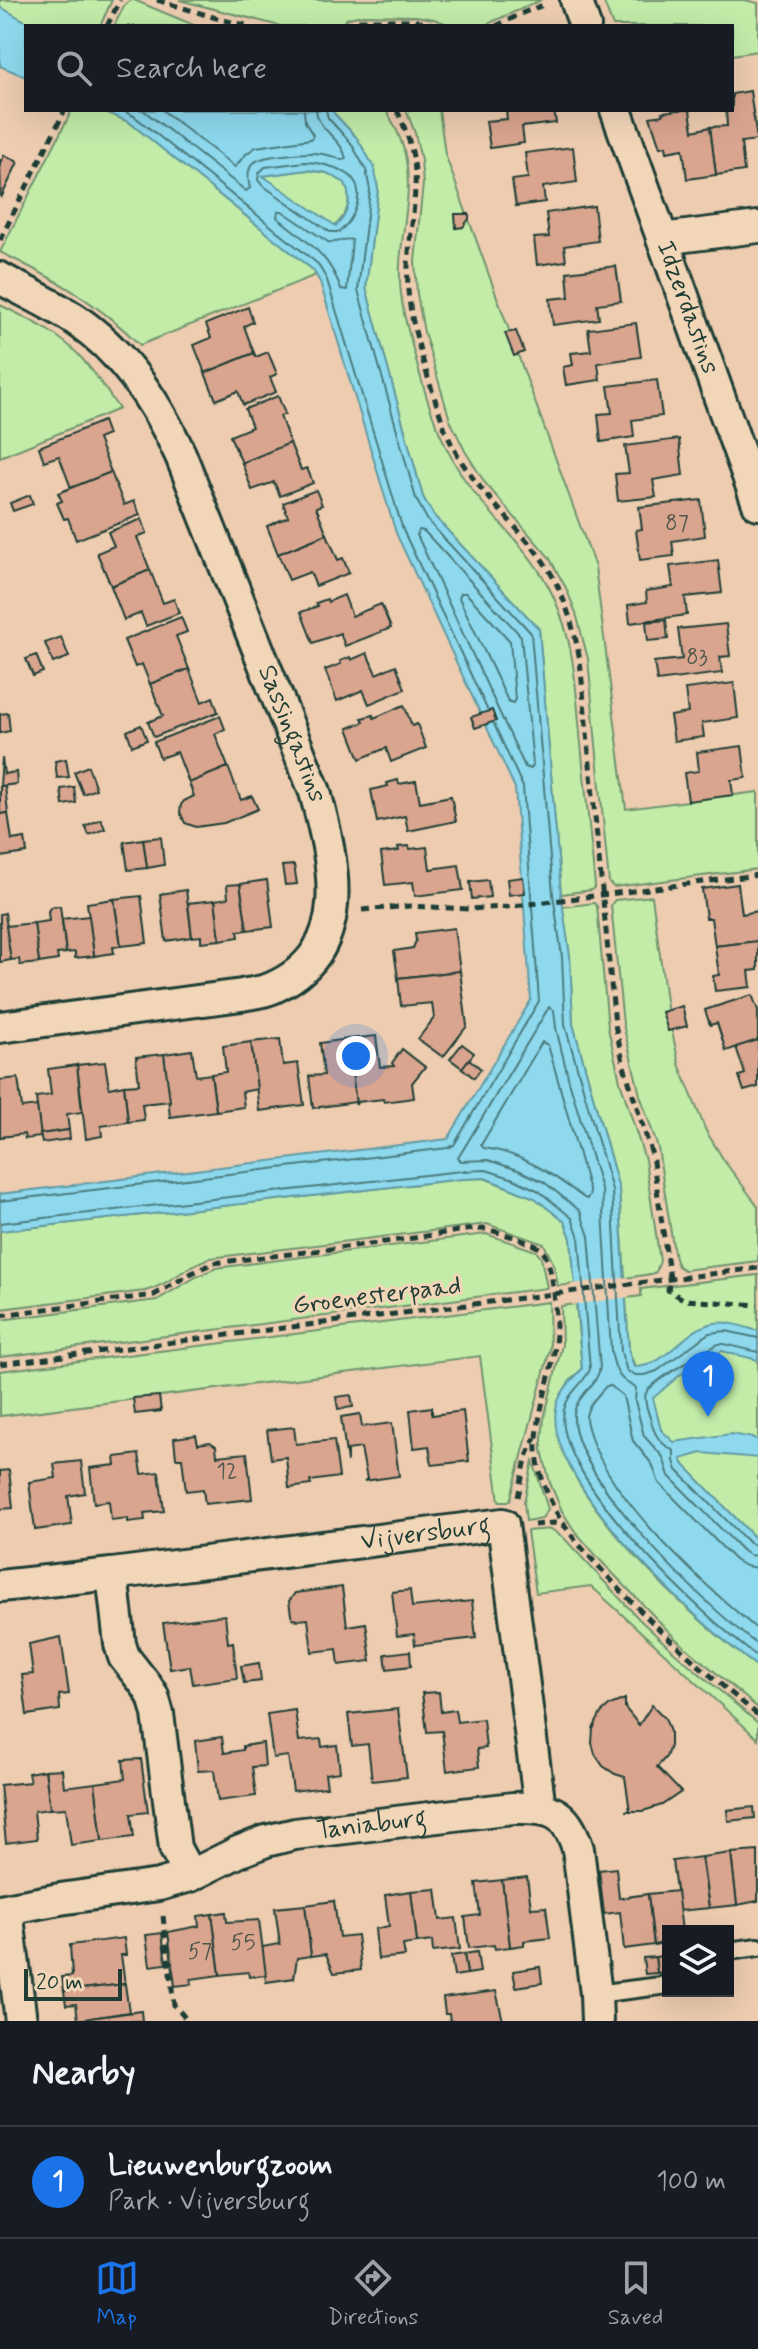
<!DOCTYPE html>
<meta charset="utf-8">
<style>
:root{--surface:#171b24;--page:#20242c;--text:#f1f3f6;--muted:#9ea1a6;--line:#363941;--accent:#1a73e8}
body{margin:0;font-family:Mynerve,sans-serif;background:var(--page);color:var(--text)}
.controls{position:absolute;right:24px;bottom:24px;display:grid;overflow:hidden;border-radius:0px;box-shadow:0 8px 32px #0002}
.controls button{width:72px;height:72px;display:grid;place-items:center;padding:0;border:0;border-bottom:2px solid var(--line);background:var(--surface);color:var(--text);font:40px sans-serif}
.scale{position:absolute;left:24px;bottom:20px;width:98px;box-sizing:border-box;padding-left:8px;border:4px solid #1f3d34;border-top:0;font-size:22px;line-height:28px;white-space:nowrap;color:#1f3d34;-webkit-text-stroke:6px #f2d6b8;paint-order:stroke}
.you{position:absolute;left:356px;top:1056px;width:28px;height:28px;margin:-20px;border:6px solid #fff;border-radius:50%;background:#1a73e8;box-shadow:0 0 0 12px #1a73e833}
.badge{display:grid;place-items:center;width:52px;height:52px;border-radius:50%;background:var(--accent);color:#fff;font-size:26px;font-weight:700}
.pin{position:absolute;translate:-50% -66px;filter:drop-shadow(0 2px 4px #0008)}
.pin::after{content:'';position:absolute;top:42px;width:28px;height:24px;background:inherit;clip-path:polygon(0 0,100% 0,50% 100%)}
.list{margin:0;padding:0;list-style:none}
h2{display:flex;justify-content:space-between;align-items:center;height:104px;margin:0;padding:0 32px;font-size:34px}
h2 small{font-size:26px;font-weight:400;color:var(--muted)}
.list li{display:grid;grid-template-columns:52px 1fr auto;gap:24px;align-items:center;box-sizing:border-box;height:112px;padding:0 32px;border-top:2px solid var(--line)}
.list b{display:block;font-size:30px;white-space:nowrap}
.list p{margin:0;font-size:26px;white-space:nowrap;color:var(--muted)}
.list em{font-size:26px;font-style:normal;color:var(--muted)}
.icon{flex:none;width:44px;height:44px;fill:none;stroke:currentColor;stroke-width:2;stroke-linecap:round;stroke-linejoin:round}
.map{position:relative;flex:none;width:758px;height:2021px;overflow:hidden}
.search{position:absolute;background:var(--surface);box-shadow:0 8px 32px #0002;left:24px;right:24px;top:24px;height:88px;display:flex;align-items:center;gap:20px;box-sizing:border-box;padding:0 28px;border-radius:0px;color:var(--muted);font-size:30px}
.sheet{height:216px;background:var(--surface)}
nav{display:flex;justify-content:space-around;align-items:center;box-sizing:border-box;height:112px;border-top:2px solid var(--line);background:var(--surface);font-size:22px;color:var(--muted)}
nav a{display:grid;justify-items:center;gap:4px}
nav .on{color:var(--accent)}
.map>svg:first-child{display:block}
.green{fill:#c2eca8;stroke:#70946e;stroke-width:2}
.water{fill:#8ed9ee;stroke:#629ba4;stroke-width:2;fill-rule:evenodd}
.pier{fill:#edccb0}
.lines{fill:none;stroke-linecap:round;stroke-linejoin:round}
.shore{stroke:#4b7b7e;stroke-width:2}
.building{fill:#daa58f;stroke:#1f3d34;stroke-width:2}
.service-casing{stroke:#1f3d34;stroke-width:22}
.minor-casing{stroke:#1f3d34;stroke-width:36}
.path{stroke:#1f3d34;stroke-width:5;stroke-dasharray:8 6;stroke-linecap:butt}
.service{stroke:#f2d6b8;stroke-width:16}
.minor{stroke:#f2d6b8;stroke-width:30}
.labels{text-anchor:middle;dominant-baseline:central;stroke-width:6;stroke-linejoin:round;paint-order:stroke}
.number-label{font-size:22px;fill:#4e574b}
.street-label{font-size:26px;fill:#1f3d34;stroke:#f2d6b8}
</style>
<div class="map">
<svg width="758" height="2021" viewBox="0 0 758 2021">
<rect width="100%" height="100%" fill="#edccb0"/>
<filter id="ink" filterUnits="userSpaceOnUse"><feTurbulence type="fractalNoise" baseFrequency=".0125" numOctaves="2"/><feDisplacementMap in="SourceGraphic" scale="16" xChannelSelector="R" yChannelSelector="G"/><feConvolveMatrix kernelMatrix="1 2 1 2 8 2 1 2 1" color-interpolation-filters="sRGB"/></filter>
<g filter="url(#ink)">
<g class="green">
<path d="M0,0H112L100,26H34L0,7Z"/>
<path d="M132,0H134L196,26H114L125,4Z"/>
<path d="M179,0H541L483,26H453L434,19L416,16L363,15L348,18L339,26H280Z"/>
<path d="M603,0H744L758,3V51L732,55V26H613Z"/>
<path d="M72,110H101L129,122L313,270L316,275L140,345C96,301 55,279 0,252Z"/>
<path d="M331,110H386C395,126 403,141 406,160C412,194 402,230 400,263C399,284 402,309 408,330C421,380 434,434 463,477C492,521 532,548 554,598C574,641 576,688 580,734C585,785 590,835 595,886L592,890L561,894L539,629L434,516L423,497L366,288L378,189L374,167L357,138Z"/>
<path d="M406,110H439L445,154L595,567L626,809L758,792V869L614,887L609,883L588,659L576,613L566,588L549,557L485,483L465,451L450,420L424,332L417,294L415,261L423,184L421,160L415,133Z"/>
<path d="M307,170L327,173L346,183C352,200 348,213 335,226L262,176Z"/>
<path d="M0,305C31,320 63,335 85,362C98,377 108,393 119,409L0,457Z"/>
<path d="M652,896L667,1008L679,1064L706,1131L725,1162L758,1206V1261L684,1270L678,1266L675,1259L658,1148L640,1095L623,1024L611,905L615,900Z"/>
<path d="M594,903L597,906L608,1028L620,1081L645,1160L660,1261L656,1272L651,1274L625,1278L619,1189L573,1024L570,956L562,907Z"/>
<path d="M484,1178L535,1198L565,1222L571,1238L575,1284L558,1286L554,1265L544,1244L487,1224L210,1258C186,1265 170,1285 145,1291L0,1309V1231L462,1179Z"/>
<path d="M486,1234L536,1251L541,1258L547,1288L0,1357V1320L157,1300L196,1277L216,1268Z"/>
<path d="M758,1275V1541L684,1465L669,1439L661,1430L629,1352L626,1298L641,1296V1289Z"/>
<path d="M549,1302L550,1349L510,1501H499L480,1356L0,1416V1371Z"/>
<path d="M576,1304L582,1369C577,1374 569,1381 566,1387C562,1395 557,1428 558,1436C577,1511 695,1622 758,1667V1708L677,1640L601,1561L574,1530L562,1511L550,1483L542,1450V1439L544,1419L562,1345L561,1306Z"/>
<path d="M533,1461L548,1509L542,1518L526,1521L524,1502Z"/>
<path d="M551,1529L563,1537L639,1619L673,1651L758,1723V1739L591,1586L536,1593L527,1531Z"/>
</g>
<g class="water">
<path d="M0,7L34,26H26V77L0,66Z"/>
<path d="M101,110H331L357,138L374,167L378,189L366,288L423,497L434,516L539,629L561,894L570,956L573,1024L619,1189L629,1352L634,1367C667,1368 684,1327 715,1323C729,1321 744,1327 758,1331V1360L722,1351L680,1375L653,1398L661,1430L674,1442L731,1434L758,1439V1458L702,1453L681,1459L684,1465L758,1541V1667C703,1628 543,1482 556,1409C558,1393 572,1380 582,1369L571,1238L565,1222L535,1198L485,1178L462,1179L0,1231V1194L448,1139L531,1000L515,788L396,533L320,282L313,270L129,122ZM307,170L327,173L345,183C352,200 349,213 336,226L263,176Z"/>
</g>
<path class="pier" d="M629,1277L630,1297L572,1305L571,1284Z"/>
<g class="lines">
<g class="shore">
<path d="M121,110L134,116L318,264L327,280L403,530L487,709"/>
<path d="M143,110L246,191L250,188C242,159 262,157 284,155C304,152 323,151 342,160L346,159C343,139 318,131 316,110"/>
<path d="M162,110L235,167L246,154L256,147L311,139L313,135L305,122L304,110"/>
<path d="M326,110L328,118L351,143L366,170L370,190L358,290L416,499L428,521L531,633L553,894L562,957L565,1025L612,1190L621,1352L627,1371L635,1375H645L657,1371L709,1333L726,1331L758,1338"/>
<path d="M305,162C320,163 336,166 349,175C368,190 354,221 339,232H330L262,185L258,180L259,173L265,167Z"/>
<path d="M278,211H282L328,242C337,244 345,237 352,240L347,290L341,289C328,252 306,242 277,217Z"/>
<path d="M419,530L424,531L521,636L533,765L531,769L525,767L417,535Z"/>
<path d="M461,593H466L510,641L515,699L513,703L508,701L459,598Z"/>
<path d="M542,1042L548,1045L590,1194L587,1199L584,1198C554,1175 522,1153 484,1148L481,1145Z"/>
<path d="M0,1201L448,1148L454,1145L539,1001L523,787L494,724"/>
<path d="M0,1223L461,1171L486,1170L514,1179L539,1191L572,1218L579,1237L590,1369C584,1384 567,1393 564,1410C551,1476 708,1621 758,1657"/>
<path d="M758,1352L724,1344H718C703,1353 654,1379 646,1393C643,1400 648,1411 650,1418C654,1434 659,1443 674,1451V1461L677,1470L749,1543L758,1546"/>
<path d="M758,1556L749,1555L743,1551L669,1476L663,1457L644,1436L635,1401L636,1388C618,1379 616,1373 611,1352L602,1192L569,1081L556,1028L554,1010L549,1007L458,1158L461,1161L488,1160L518,1170L544,1182L580,1211L589,1236L600,1367C598,1386 576,1395 574,1414C569,1476 710,1610 758,1645"/>
<path d="M758,1568L745,1566L735,1560L659,1483L652,1464L633,1441L623,1396L611,1386H606C599,1395 587,1405 586,1417C586,1425 590,1433 592,1441C618,1507 703,1584 758,1630"/>
</g>
</g>
<g class="building">
<path d="M750,91L757,140L741,142L744,171L716,175L710,127L727,126L726,110H732V94Z"/>
<path d="M506,110H554L556,123L522,127L524,143L490,148L486,121L507,119Z"/>
<path d="M679,110H690L693,131L710,127L716,175L687,179L683,149L667,152L666,146L660,147L650,117L663,115L662,112Z"/>
<path d="M573,147L577,182L543,187L545,202L516,206L512,180L528,178L525,153Z"/>
<path d="M4,155L18,162L1,198L0,160L2,161Z"/>
<path d="M594,206L598,241L564,246L566,261L537,265L534,238L549,237L546,213Z"/>
<path d="M455,214H469V219L463,227L456,228Z"/>
<path d="M616,266L621,301L597,304L599,319L553,325L550,299L569,297L567,272Z"/>
<path d="M248,307L253,322L244,326L254,353L205,373L194,345L211,338L206,324Z"/>
<path d="M636,323L641,357L598,363L600,380L566,385L563,367L573,365L571,353L591,351L588,329Z"/>
<path d="M516,331L524,352L514,356L505,333Z"/>
<path d="M268,352L277,374L270,377L276,392L243,405L238,391L216,400L205,373L254,353L256,357Z"/>
<path d="M657,380L662,416L632,420L634,437L601,442L598,414L612,413L608,386Z"/>
<path d="M278,396L285,414L280,416L290,443L242,463L230,436L252,427L245,409Z"/>
<path d="M103,421L108,435L98,439L111,472L71,488L59,456L44,461L39,447Z"/>
<path d="M679,439L683,475L653,480L656,497L618,501L615,474L629,473L625,446Z"/>
<path d="M290,443L301,470L307,468L313,483L280,496L274,482L252,490L242,463Z"/>
<path d="M111,472L124,505L134,501L140,515L76,540L68,518L64,519L57,503L62,501L58,493Z"/>
<path d="M316,490L322,505L316,507L327,534L278,554L267,526L288,517L283,503Z"/>
<path d="M30,495L33,504L13,511L10,503Z"/>
<path d="M701,500L705,536L672,541L674,556L640,560L636,530L642,529L639,507Z"/>
<path d="M142,519L147,533L137,537L150,570L111,586L97,553L114,546L108,532Z"/>
<path d="M327,534L338,560L343,558L349,573L316,586L310,572L289,580L278,554Z"/>
<path d="M718,560L722,593L685,597L687,615L630,623L628,605L647,602L646,591L673,587L670,566Z"/>
<path d="M150,570L163,603L174,599L179,613L146,626L141,613L124,620L111,586Z"/>
<path d="M344,595L352,616L381,604L391,628L345,646L340,633L313,643L301,612L318,606L316,603L327,599L328,602Z"/>
<path d="M181,617L187,632L176,636L189,669L150,684L142,664L135,667L124,640Z"/>
<path d="M666,620L668,639L648,641L646,622Z"/>
<path d="M726,624L730,656L720,657L722,673L657,681L654,662L682,659L678,629Z"/>
<path d="M61,637L69,657L53,663L45,643Z"/>
<path d="M367,653L376,674L396,665L405,689L369,704L363,690L337,701L325,670L341,664L340,661L350,657L351,660Z"/>
<path d="M36,655L43,672L33,676L26,659Z"/>
<path d="M189,669L202,702L213,697L218,712L154,737L148,722L163,716L150,684Z"/>
<path d="M734,683L738,718L702,723L704,737L674,741L670,716L688,713L685,689Z"/>
<path d="M404,705L412,726L417,724L426,748L391,762L386,748L360,759L348,728L364,722L362,718L373,715L374,718Z"/>
<path d="M492,710L496,721L475,728L471,717Z"/>
<path d="M8,713L10,731L0,733V714Z"/>
<path d="M220,716L225,729L215,734L228,767L189,783L177,752L160,758L154,742Z"/>
<path d="M141,725L147,740L132,746L127,731Z"/>
<path d="M742,746L746,778L731,780L733,795L688,801L684,773L699,771L697,752Z"/>
<path d="M2,758L4,774L16,772L17,784L0,786Z"/>
<path d="M66,759L69,777L57,778L55,761Z"/>
<path d="M88,766L96,789L83,794L74,772Z"/>
<path d="M228,767L241,800L252,796L258,809L224,823L196,827L185,823L180,812L181,805L184,801L194,796L189,783Z"/>
<path d="M398,780L399,784L416,781L420,802L451,796L456,821L408,831L405,816L377,822L371,790L388,786L387,783Z"/>
<path d="M0,786H5L8,813L0,814Z"/>
<path d="M74,787L76,803L63,805L61,789Z"/>
<path d="M8,813L12,840L25,838L27,853L0,857V814Z"/>
<path d="M101,819L105,829L89,835L85,826Z"/>
<path d="M161,837L164,865L147,868L143,839Z"/>
<path d="M143,839L147,868L128,870L124,842Z"/>
<path d="M409,846L410,849L427,847L430,869L459,865L463,890L415,896L413,882L385,885L381,853L399,851L398,847Z"/>
<path d="M294,865L297,884L285,885L282,866Z"/>
<path d="M523,877L525,893L509,895L507,879Z"/>
<path d="M267,880L273,927L247,930L240,884Z"/>
<path d="M488,880L490,897L472,899L470,882Z"/>
<path d="M240,884L247,930L238,931L239,937L220,940L215,900L228,898L227,885Z"/>
<path d="M738,884L742,914L758,911V941L715,946L711,918H706L702,889Z"/>
<path d="M186,890L192,937L166,941L160,894Z"/>
<path d="M141,896L147,943L121,946L114,899Z"/>
<path d="M114,899L121,946L113,947L114,953L94,956L87,903Z"/>
<path d="M215,900L220,940L201,942V936L192,937L188,903Z"/>
<path d="M60,906L66,953L57,954L58,960L39,963L34,923L49,921L48,911L51,907Z"/>
<path d="M5,913L11,960L0,962V914Z"/>
<path d="M89,916L94,956L75,958V952L66,953L62,919Z"/>
<path d="M34,923L39,963L20,965L19,959L11,960L6,926Z"/>
<path d="M454,928L460,971L398,978L394,951L413,948L416,941L415,933Z"/>
<path d="M758,941V970L749,971L751,987L715,991L713,976L719,975L715,946Z"/>
<path d="M460,971L467,1026L443,1057L418,1039L434,1018L432,1003L401,1006L398,978Z"/>
<path d="M752,995L758,1010V1040L726,1051L717,1023L710,1025L705,1010Z"/>
<path d="M682,1006L687,1026L668,1031L662,1012Z"/>
<path d="M376,1036L380,1067L394,1066L392,1063L402,1049L425,1067L412,1083L414,1098L384,1102L383,1099L357,1102L356,1105L348,1039Z"/>
<path d="M280,1039L283,1065L298,1063L304,1105L259,1111L251,1042Z"/>
<path d="M348,1039L356,1105L355,1102L313,1108L309,1076L324,1075L320,1043Z"/>
<path d="M758,1040V1087L744,1091L739,1076L745,1074L736,1047Z"/>
<path d="M251,1042L257,1089L242,1092L244,1107L216,1111L211,1074L226,1072L223,1046Z"/>
<path d="M462,1044L474,1053L462,1068L450,1059Z"/>
<path d="M192,1050L196,1076L211,1074L216,1111L170,1117L164,1054Z"/>
<path d="M164,1054L170,1101L142,1104L144,1120L128,1122L124,1085L139,1084L136,1057Z"/>
<path d="M469,1059L481,1069L474,1078L462,1068Z"/>
<path d="M105,1062L109,1088L124,1085L128,1122L101,1126L102,1136L86,1139L77,1065Z"/>
<path d="M77,1065L82,1112L67,1114L69,1130L40,1134L36,1097L51,1095L48,1069Z"/>
<path d="M18,1078L22,1108L37,1106L41,1137L25,1139L24,1134L0,1137V1080Z"/>
<path d="M69,1130L70,1139L42,1143L40,1134Z"/>
<path d="M351,1395L353,1407L338,1409L336,1397Z"/>
<path d="M159,1396L161,1411L135,1414L133,1398Z"/>
<path d="M432,1407V1415L463,1411L469,1461L432,1465L429,1446L414,1448L410,1410Z"/>
<path d="M360,1414L362,1427L392,1423L399,1476L364,1481L367,1479L361,1448L347,1450V1462L341,1417Z"/>
<path d="M294,1427L296,1444L334,1440L339,1477L310,1481L311,1485L289,1488L286,1457L271,1459L267,1430Z"/>
<path d="M196,1435L198,1444L210,1442L216,1446L217,1456L247,1453L252,1499L205,1504L203,1489L186,1491L182,1458H176L174,1438Z"/>
<path d="M139,1454L142,1474L159,1472L164,1511L144,1513L145,1520L128,1522V1518L111,1520L109,1501L94,1503L90,1468L116,1465L115,1457Z"/>
<path d="M81,1461L85,1493L68,1496L72,1525L35,1530L29,1482L56,1478L54,1464Z"/>
<path d="M9,1470L13,1508L0,1509V1471Z"/>
<path d="M342,1587L347,1626L366,1623L371,1661L339,1665L337,1649L312,1652L308,1619L298,1620L293,1619L291,1615L289,1601L295,1593Z"/>
<path d="M410,1590L412,1607L472,1601L476,1638L415,1645L414,1634L397,1636L392,1592Z"/>
<path d="M225,1615L228,1643L233,1642L237,1678L193,1684L190,1666L170,1669L163,1623Z"/>
<path d="M61,1637L69,1694L59,1695L60,1710L27,1715L22,1675L33,1674L29,1644Z"/>
<path d="M410,1651L411,1666L387,1669L385,1654Z"/>
<path d="M259,1663L261,1681L244,1683L241,1666Z"/>
<path d="M439,1692L441,1712L455,1710L457,1722L483,1719L486,1748L477,1749L479,1767L447,1771L442,1731L427,1732L422,1693Z"/>
<path d="M625,1699V1708L639,1725L652,1705L665,1718L670,1732V1746L666,1757L657,1767L681,1792L662,1805L643,1811H625H630L625,1777L615,1774L603,1766L595,1754L592,1743L593,1729L601,1713L610,1705Z"/>
<path d="M398,1709L407,1777L372,1781L368,1744L352,1746L348,1714Z"/>
<path d="M295,1710L299,1741L321,1739L322,1747L337,1745L340,1772L325,1774L327,1787L293,1791L288,1756L273,1758L267,1714Z"/>
<path d="M222,1737L224,1753L243,1750V1746L263,1743L265,1766L252,1767L256,1796L218,1801L214,1770L198,1771L195,1741Z"/>
<path d="M141,1759L148,1812L131,1814L134,1837L102,1841L95,1783L125,1779L123,1760Z"/>
<path d="M62,1769L64,1787L95,1783L102,1841L71,1845L66,1808L50,1809L45,1770Z"/>
<path d="M45,1770L50,1809L34,1811L37,1839L6,1843L0,1785L30,1782L28,1773Z"/>
<path d="M754,1807L755,1818L728,1821L727,1810Z"/>
<path d="M758,1851V1901L737,1905L731,1853Z"/>
<path d="M731,1853L737,1905L709,1908L702,1857Z"/>
<path d="M701,1857L709,1908L679,1911L672,1861Z"/>
<path d="M616,1868L619,1898L648,1894L654,1945L624,1949L620,1912L604,1914L599,1870Z"/>
<path d="M527,1877L531,1908L546,1907L550,1938L524,1941V1945L510,1947L502,1880Z"/>
<path d="M502,1880L510,1947L495,1949L494,1945L469,1948L465,1917L480,1915L476,1883Z"/>
<path d="M436,1889L440,1920L456,1918L460,1949L433,1952L432,1941L417,1943L411,1891Z"/>
<path d="M411,1891L417,1943L403,1945L405,1956L378,1959L375,1929L389,1926L385,1895Z"/>
<path d="M677,1891L682,1931H668V1942L654,1945L648,1894Z"/>
<path d="M334,1901L339,1937L357,1935L361,1970L334,1973L326,1954L311,1956L305,1905Z"/>
<path d="M305,1905L311,1956L297,1958L294,1978L266,1982L262,1947L280,1944L275,1908Z"/>
<path d="M226,1912L227,1922L259,1920L266,1975L249,1977L248,1972L220,1975L212,1914Z"/>
<path d="M212,1914L220,1975L191,1979L192,1984L175,1986L168,1932L199,1926L198,1916Z"/>
<path d="M162,1933L166,1964L150,1966L146,1935Z"/>
<path d="M124,1938L126,1955H121L125,1984L64,1991L62,1977L72,1976L70,1945Z"/>
<path d="M477,1952L480,1972L467,1974L464,1954Z"/>
<path d="M464,1954L467,1974L454,1976L451,1956Z"/>
<path d="M668,1955V1972L657,1973L655,1957Z"/>
<path d="M655,1957L657,1973L645,1974L643,1958Z"/>
<path d="M540,1967L542,1983L516,1987L513,1971Z"/>
<path d="M125,1984L129,2012L78,2020L76,2004L66,2005L64,1991Z"/>
<path d="M496,1991L503,2021H450L449,2014H445L443,1998Z"/>
<path d="M141,2011L142,2021H90V2018Z"/>
</g>
<g class="lines">
<defs>
<g id="service">
<path d="M728,1951L758,1947"/>
<path d="M596,1994L668,1985"/>
</g>
<g id="minor">
<path d="M576,0L585,26"/>
<path id="s1" d="M616,110L758,504"/>
<path d="M662,239L758,227"/>
<path id="s2" d="M0,278C25,292 52,304 76,320C125,353 157,403 181,456L315,792C334,863 356,951 272,988C263,992 252,993 242,995L0,1027"/>
<path id="s3" d="M112,1574L503,1524L540,1808"/>
<path d="M0,1586L112,1574L120,1644L124,1657L146,1685L153,1696L158,1714L175,1848L190,1876"/>
<path id="s4" d="M0,1910L60,1899L159,1885L190,1876L238,1852L266,1841L295,1834L513,1808C550,1807 566,1810 578,1849L596,1994L597,2021"/>
<path d="M7,1910L21,2021"/>
</g>
</defs>
<use href="#service" class="service-casing"/>
<use href="#minor" class="minor-casing"/>
<g class="path">
<path d="M157,0L223,20L250,26"/>
<path d="M107,26L120,0"/>
<path d="M346,26L354,21L362,20H414L438,26"/>
<path d="M496,26L525,12L546,4"/>
<path d="M397,110C408,134 417,160 415,187C414,221 406,255 408,290C411,329 431,388 444,426C463,480 508,514 541,558C563,588 573,624 580,660L615,1025L624,1066L652,1155L670,1279L668,1290L685,1300L758,1305"/>
<path d="M0,240L65,110"/>
<path d="M362,910L410,906L470,909L506,907L758,875"/>
<path d="M0,1315L154,1295L192,1273L213,1263C275,1256 338,1248 400,1240C425,1237 461,1229 484,1229C494,1230 534,1243 541,1249C553,1261 556,1309 556,1326C557,1377 526,1423 541,1475C555,1522 579,1545 611,1580C656,1629 706,1673 758,1715"/>
<path d="M0,1364L758,1268"/>
<path d="M518,1497L526,1459L535,1438"/>
<path d="M534,1525L554,1523L564,1526"/>
<path d="M163,1916L174,2005L188,2021"/>
</g>
<use href="#service" class="service"/>
<use href="#minor" class="minor"/>
</g>
</g>
<g class="labels">
<g class="number-label">
<text x="677" y="524">87</text>
<text x="697" y="658">83</text>
<text x="227" y="1472">12</text>
<text x="243" y="1943">55</text>
<text x="200" y="1952">57</text>
</g>
<g class="street-label">
<text stroke="none"><textPath href="#s1" startOffset="210">Idzerdastins</textPath></text>
<text stroke="none"><textPath href="#s2" startOffset="560">Sassingastins</textPath></text>
<text transform="translate(377 1296) rotate(-7)">Groenesterpaad</text>
<text stroke="none"><textPath href="#s3" startOffset="316">Vijversburg</textPath></text>
<text stroke="none"><textPath href="#s4" startOffset="384">Taniaburg</textPath></text>
</g>
</g>
</svg>
<div class="controls">
<button><svg class="icon" aria-label="layers" viewBox="0 0 24 24"><path d="M12 4l9 5-9 5-9-5zM3 14l9 5 9-5"/></svg></button>
</div>
<div class="scale">20 m</div>
<div class="you"></div>
<div class="pin badge" style="left:708px;top:1417px">1</div>
<div class="search"><svg class="icon" aria-label="search" viewBox="0 0 24 24"><circle cx="10" cy="10" r="6"/><path d="M15 15l6 6"/></svg>Search here</div>
</div>
<section class="sheet">
<h2>Nearby<small></small></h2>
<ul class="list">
<li><span class="badge">1</span><div><b>Lieuwenburgzoom</b><p>Park · Vijversburg</p></div><em>100 m</em></li>
</ul>
</section>
<nav>
<a class="on"><svg class="icon" aria-label="map" viewBox="0 0 24 24"><path d="M3 6l6-2 6 2 6-2v14l-6 2-6-2-6 2zM9 4v14M15 6v14"/></svg>Map</a>
<a><svg class="icon" aria-label="directions" viewBox="0 0 24 24"><path d="M12 3l9 9-9 9-9-9zM9 14v-3h6M13 9l2 2-2 2"/></svg>Directions</a>
<a><svg class="icon" aria-label="saved" viewBox="0 0 24 24"><path d="M7 4h10v16l-5-4-5 4z"/></svg>Saved</a>
</nav>
